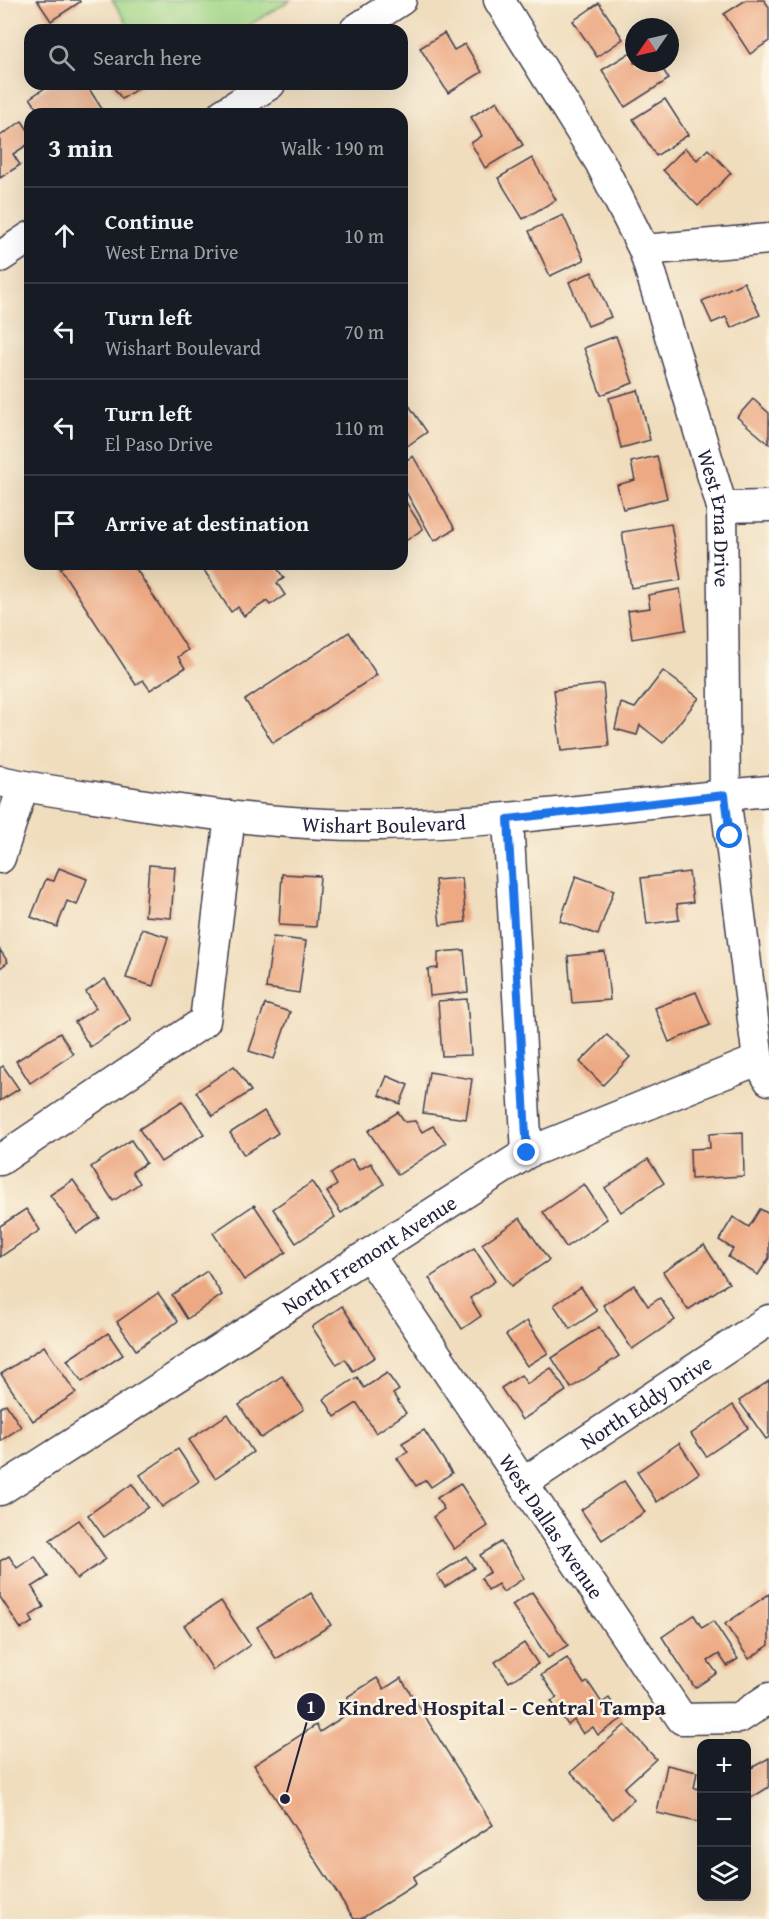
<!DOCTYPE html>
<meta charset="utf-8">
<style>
:root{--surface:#171b24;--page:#20242c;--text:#f1f3f6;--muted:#9ea1a6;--line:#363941}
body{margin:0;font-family:"Gentium Book Plus",serif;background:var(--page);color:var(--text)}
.controls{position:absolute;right:18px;bottom:18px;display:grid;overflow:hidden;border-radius:12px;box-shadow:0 6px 24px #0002}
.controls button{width:54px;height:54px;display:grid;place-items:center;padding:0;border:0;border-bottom:2px solid var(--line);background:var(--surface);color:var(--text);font:30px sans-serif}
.compass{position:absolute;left:625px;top:18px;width:54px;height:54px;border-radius:50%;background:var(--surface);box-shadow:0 6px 24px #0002;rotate:236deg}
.stop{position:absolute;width:18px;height:18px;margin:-14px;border:4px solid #1a73e8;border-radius:50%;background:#fff}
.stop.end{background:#1a73e8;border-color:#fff;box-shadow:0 2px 6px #0008}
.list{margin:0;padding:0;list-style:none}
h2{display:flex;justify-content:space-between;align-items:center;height:78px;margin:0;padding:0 24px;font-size:26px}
h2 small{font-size:20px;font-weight:400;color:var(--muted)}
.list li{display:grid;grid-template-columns:39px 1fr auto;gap:18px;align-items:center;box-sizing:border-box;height:96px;padding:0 24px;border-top:2px solid var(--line)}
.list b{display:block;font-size:22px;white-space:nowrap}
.list p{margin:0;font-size:20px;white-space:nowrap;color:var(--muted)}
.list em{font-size:20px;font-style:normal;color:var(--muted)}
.icon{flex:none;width:33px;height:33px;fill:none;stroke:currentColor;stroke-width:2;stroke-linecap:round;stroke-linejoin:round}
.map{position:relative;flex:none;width:769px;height:1919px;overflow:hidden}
.search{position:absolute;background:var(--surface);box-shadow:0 6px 24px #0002;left:24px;top:24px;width:384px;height:66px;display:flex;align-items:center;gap:15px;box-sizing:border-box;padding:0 21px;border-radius:18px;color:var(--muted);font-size:22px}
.panel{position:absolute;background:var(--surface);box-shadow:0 6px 24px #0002;left:24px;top:108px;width:384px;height:462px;border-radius:18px}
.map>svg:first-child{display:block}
.green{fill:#a3d889;stroke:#627d62;stroke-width:1.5}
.building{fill:#eda983}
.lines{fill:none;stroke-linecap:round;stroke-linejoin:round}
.minor-casing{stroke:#413e4e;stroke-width:33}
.minor{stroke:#fff;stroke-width:30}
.route{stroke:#1a73e8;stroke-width:8}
.labels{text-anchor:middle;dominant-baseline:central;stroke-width:5;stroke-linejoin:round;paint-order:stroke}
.street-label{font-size:21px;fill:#22223b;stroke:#fcf5e5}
.leader{fill:none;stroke:#22223b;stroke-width:2}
.callout-dot{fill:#22223b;stroke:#fcf5e5;stroke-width:2}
.mark-label{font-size:18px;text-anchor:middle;font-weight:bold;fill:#fff}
.callout-label{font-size:22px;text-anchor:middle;font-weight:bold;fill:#22223b;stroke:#fcf5e5;stroke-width:5;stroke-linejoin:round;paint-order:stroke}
</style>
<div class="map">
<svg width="769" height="1919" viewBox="0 0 769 1919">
<rect width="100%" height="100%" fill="#fcf5e5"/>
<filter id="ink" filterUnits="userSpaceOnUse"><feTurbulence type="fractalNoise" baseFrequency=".0167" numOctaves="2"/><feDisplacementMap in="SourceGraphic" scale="12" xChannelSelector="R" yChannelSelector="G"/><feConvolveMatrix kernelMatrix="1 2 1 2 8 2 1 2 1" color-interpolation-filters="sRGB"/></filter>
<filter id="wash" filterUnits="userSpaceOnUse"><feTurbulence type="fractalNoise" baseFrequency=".008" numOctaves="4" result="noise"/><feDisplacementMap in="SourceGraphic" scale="24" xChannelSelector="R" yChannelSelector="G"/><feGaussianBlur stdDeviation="1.35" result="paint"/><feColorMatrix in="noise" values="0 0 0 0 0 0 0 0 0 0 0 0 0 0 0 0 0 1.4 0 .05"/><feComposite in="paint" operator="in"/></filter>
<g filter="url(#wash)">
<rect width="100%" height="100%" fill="#f0ddbd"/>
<path class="green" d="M112,0H291L241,30H132Z"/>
<g id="blocks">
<g class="building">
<path d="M37,0H79L80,2L51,21Z"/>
<path d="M746,0H764L769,7V41L750,54L724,14Z"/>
<path d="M599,3L623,39L597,57L573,21Z"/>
<path d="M444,33L454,50L465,44L482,72L448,93L420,48Z"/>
<path d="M634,50V63H659L669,79L625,107L602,70Z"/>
<path d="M51,84H86L104,112L101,114H41L30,98Z"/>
<path d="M111,84H144L122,99Z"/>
<path d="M665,99L688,135L656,156L633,119Z"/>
<path d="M497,101L523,145L485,168L471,143L482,136L471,117Z"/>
<path d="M22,121L30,133V143L13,154L20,165L0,178V136Z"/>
<path d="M685,148L697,160L708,149L731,173L698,206L663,170Z"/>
<path d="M532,158L556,200L523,219L498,178Z"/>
<path d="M563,215L584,260L550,276L529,231Z"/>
<path d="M592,272L611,317L588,326L569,282Z"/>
<path d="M744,282L760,315L731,328L726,317L712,323L702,301Z"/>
<path d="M616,336L633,383L601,395L584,348Z"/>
<path d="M638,390L650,440L621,448L609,398Z"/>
<path d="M402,395L427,432L403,449L402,447Z"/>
<path d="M753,399L769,413V444L737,417Z"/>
<path d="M413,456L455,529L434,541L402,485V463Z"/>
<path d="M657,456L667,498L623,509L617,485L635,480L631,462Z"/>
<path d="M402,496L423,529L404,542L402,539Z"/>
<path d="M671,524L681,580L631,588L622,532Z"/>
<path d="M67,564H133L188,650L178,657L185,668L150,690L143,680L136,685L60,568Z"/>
<path d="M200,564H274L284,578L277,583L285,595L270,605L267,601L244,616L238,607L231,612Z"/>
<path d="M680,589L686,630L632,639L628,611L650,608L648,595Z"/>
<path d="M349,632L377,675L273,743L245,700Z"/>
<path d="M663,671L699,698L663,743L640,725L637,735L615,729L621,703L635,708Z"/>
<path d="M603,684L609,746L561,751L554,690Z"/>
<path d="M149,865L175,867L171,918L145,916Z"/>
<path d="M59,868L87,879L77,905L67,901L57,927L31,917L46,879L54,881Z"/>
<path d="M689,872L693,902L677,904L679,920L647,924L641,878Z"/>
<path d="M282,874L320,876L316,927L279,925Z"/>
<path d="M576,876L614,890L598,935L560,921Z"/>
<path d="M462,878L466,922L440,925L435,880Z"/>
<path d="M142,929L168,937L153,986L126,978Z"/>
<path d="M273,937L306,941L299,993L266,988Z"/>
<path d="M0,950L8,962L0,968Z"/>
<path d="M464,950L468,992L430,996L428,969L438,968V952Z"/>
<path d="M605,952L610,1000L572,1003L568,956Z"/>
<path d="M105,979L131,1020L90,1047L75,1022L96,1008L86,992Z"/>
<path d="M696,992L710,1025L669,1042L655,1008Z"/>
<path d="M467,999L471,1055L442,1056L438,1001Z"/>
<path d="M265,1004L290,1012L274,1059L249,1051Z"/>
<path d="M60,1033L73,1054L30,1083L16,1061Z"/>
<path d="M607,1035L630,1057L603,1085L580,1062Z"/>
<path d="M3,1066L19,1089L0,1101V1068Z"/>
<path d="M234,1066L251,1091L213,1116L196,1092Z"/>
<path d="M429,1072L472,1079L466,1119L423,1113Z"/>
<path d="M387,1076L408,1085L400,1104L379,1095Z"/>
<path d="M182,1101L204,1134L161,1162L139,1129Z"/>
<path d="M264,1111L278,1133L244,1155L230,1133Z"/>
<path d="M398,1112L405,1122L415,1121L422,1132L433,1126L446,1143L398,1175L368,1131Z"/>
<path d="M743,1132L744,1176L691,1179L690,1149L710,1148L709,1134Z"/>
<path d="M131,1140L146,1163L132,1172L140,1183L113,1201L91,1167Z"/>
<path d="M352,1159L359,1170L371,1163L384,1184L341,1213L327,1192L337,1185L331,1174Z"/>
<path d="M648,1159L664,1183L621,1212L605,1188Z"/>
<path d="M73,1180L100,1218L77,1233L50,1195Z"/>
<path d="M312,1182L335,1217L296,1243L273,1209Z"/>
<path d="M584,1184L607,1219L566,1247L543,1212Z"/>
<path d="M254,1205L286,1252L244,1280L213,1233Z"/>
<path d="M26,1209L40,1230L0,1257V1226Z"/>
<path d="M760,1209L769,1214V1258L758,1275L728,1257L733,1249L719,1240L733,1217L749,1227Z"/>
<path d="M520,1218L549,1260L511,1286L482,1244Z"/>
<path d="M704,1245L729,1283L688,1310L663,1272Z"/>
<path d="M474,1248L495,1281L470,1298L481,1316L462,1329L429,1278Z"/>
<path d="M207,1271L222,1295L187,1319L172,1295Z"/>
<path d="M634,1285L648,1306L660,1298L675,1320L632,1349L603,1305Z"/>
<path d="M581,1287L597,1311L570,1329L554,1305Z"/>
<path d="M158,1293L178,1321L136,1350L117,1322Z"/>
<path d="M342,1306L375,1357L353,1371L345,1359L337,1365L312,1327Z"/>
<path d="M527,1321L548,1353L527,1366L506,1335Z"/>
<path d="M599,1327L619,1356L571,1388L552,1358Z"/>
<path d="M108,1333L123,1355L82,1382L67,1360Z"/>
<path d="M44,1346L76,1393L33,1421L1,1374Z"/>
<path d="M551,1368L566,1391L522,1420L501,1388L521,1375L527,1384Z"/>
<path d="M387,1373L399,1390L393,1394L406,1413L376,1433L357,1403L335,1417L324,1399L357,1377L364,1388Z"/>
<path d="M282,1376L304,1409L261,1438L239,1405Z"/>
<path d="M769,1381V1437L766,1439L739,1401Z"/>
<path d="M6,1404L21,1427L0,1441V1408Z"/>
<path d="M733,1405L748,1428L706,1456L691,1434Z"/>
<path d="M228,1414L253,1452L215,1478L189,1440Z"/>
<path d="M424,1430L452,1473L431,1487L426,1480L416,1486L397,1458L408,1452L402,1443Z"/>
<path d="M679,1443L699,1473L657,1502L637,1472Z"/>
<path d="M178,1449L199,1481L162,1507L140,1475Z"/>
<path d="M624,1481L645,1512L602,1540L581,1510Z"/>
<path d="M460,1483L488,1526L454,1549L433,1517L444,1509L437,1498Z"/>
<path d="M132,1484L148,1507L104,1537L88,1515Z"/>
<path d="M79,1520L106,1559L77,1579L50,1540Z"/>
<path d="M501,1542L524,1578L503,1592L498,1584L488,1590L481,1578L490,1572L480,1555Z"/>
<path d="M9,1556L17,1568L35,1556L48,1577L32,1587L44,1607L30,1616L33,1622L21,1629L0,1597V1561Z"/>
<path d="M466,1556L474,1568L445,1587L437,1575Z"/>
<path d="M532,1592L568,1645L548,1658L512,1605Z"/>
<path d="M311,1593L331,1625L276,1659L257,1627Z"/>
<path d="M769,1594V1645L749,1659L725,1624Z"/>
<path d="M221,1601L250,1645L213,1670L184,1625Z"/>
<path d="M694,1615L702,1628L713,1621L738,1659L727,1666L719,1654L708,1661L717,1673L695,1688L662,1637Z"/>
<path d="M524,1643L538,1664L509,1682L495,1662Z"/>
<path d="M567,1658L584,1684L588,1682L602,1703L609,1698L623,1718L598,1735L593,1727L583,1734L574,1720L568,1725L551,1701L557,1698L541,1675Z"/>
<path d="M377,1678L384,1689L401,1678L493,1825L413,1877L416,1884L361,1919H354L254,1765L316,1725L320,1732L355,1709L347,1697Z"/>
<path d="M625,1725L656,1759L624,1788L634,1799L613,1819L571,1772Z"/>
<path d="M769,1758V1787L748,1800L746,1771Z"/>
<path d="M667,1765L697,1772L694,1788L702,1789V1823L657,1813Z"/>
</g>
</g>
</g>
<g filter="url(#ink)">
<use href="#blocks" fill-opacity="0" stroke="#413e4e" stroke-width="1.5"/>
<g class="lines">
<defs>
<g id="minor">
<path id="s1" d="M499,0L600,162L644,250L722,507L725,795L758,1060L769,1080"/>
<path d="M355,30L401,0"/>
<path d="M223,114L270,84"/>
<path d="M644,250L769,239"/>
<path d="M0,257L30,237"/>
<path d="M722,507L769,506"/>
<path id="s2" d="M0,781C40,790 81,795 121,801C206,815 293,826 379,825C510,823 639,802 769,791"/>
<path d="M508,819L527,1153"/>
<path d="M0,858L23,786"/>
<path d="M0,1160L205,1021L230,816"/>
<path id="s3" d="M369,1255L682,1719L739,1718L769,1698"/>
<path id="s4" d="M523,1483L769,1320"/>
<path id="s5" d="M0,1490L527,1153L758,1060"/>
</g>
</defs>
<use href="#minor" class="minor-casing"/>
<use href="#minor" class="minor"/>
</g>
</g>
<g class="lines" filter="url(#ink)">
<path class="route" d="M527,1153L508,819L725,795L730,836"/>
</g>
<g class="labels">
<g class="street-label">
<text stroke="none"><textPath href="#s1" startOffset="568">West Erna Drive</textPath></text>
<text stroke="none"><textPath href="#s2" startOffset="387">Wishart Boulevard</textPath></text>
<text stroke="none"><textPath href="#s5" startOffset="438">North Fremont Avenue</textPath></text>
<text stroke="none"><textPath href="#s4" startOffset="147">North Eddy Drive</textPath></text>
<text stroke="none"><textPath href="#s3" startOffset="327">West Dallas Avenue</textPath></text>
</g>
</g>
<path class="leader" d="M285 1799L311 1707"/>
<g class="callout-dot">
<circle cx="285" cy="1799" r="6"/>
<circle cx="311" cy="1707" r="15"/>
</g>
<g class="mark-label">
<text x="311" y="1713">1</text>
</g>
<g class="callout-label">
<text x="502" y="1715">Kindred Hospital - Central Tampa</text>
</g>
</svg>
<div class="controls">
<button>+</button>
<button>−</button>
<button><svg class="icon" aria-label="layers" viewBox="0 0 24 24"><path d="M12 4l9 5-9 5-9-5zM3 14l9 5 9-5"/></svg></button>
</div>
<svg class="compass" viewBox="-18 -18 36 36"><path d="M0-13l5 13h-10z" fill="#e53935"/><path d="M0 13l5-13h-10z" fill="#9ea1a6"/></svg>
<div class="stop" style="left:730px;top:836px"></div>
<div class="stop end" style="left:527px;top:1153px"></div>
<div class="search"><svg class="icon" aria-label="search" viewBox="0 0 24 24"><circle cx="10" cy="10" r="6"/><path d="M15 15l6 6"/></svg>Search here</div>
<section class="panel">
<h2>3 min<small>Walk · 190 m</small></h2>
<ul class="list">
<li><svg class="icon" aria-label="ahead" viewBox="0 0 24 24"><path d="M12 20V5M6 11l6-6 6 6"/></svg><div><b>Continue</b><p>West Erna Drive</p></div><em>10 m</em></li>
<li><svg class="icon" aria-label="left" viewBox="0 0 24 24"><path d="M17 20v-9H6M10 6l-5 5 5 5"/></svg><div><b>Turn left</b><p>Wishart Boulevard</p></div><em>70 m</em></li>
<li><svg class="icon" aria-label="left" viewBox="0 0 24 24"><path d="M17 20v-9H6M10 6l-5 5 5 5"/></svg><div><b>Turn left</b><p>El Paso Drive</p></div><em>110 m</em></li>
<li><svg class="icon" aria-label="arrive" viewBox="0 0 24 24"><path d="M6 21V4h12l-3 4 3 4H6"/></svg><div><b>Arrive at destination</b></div></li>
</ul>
</section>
</div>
